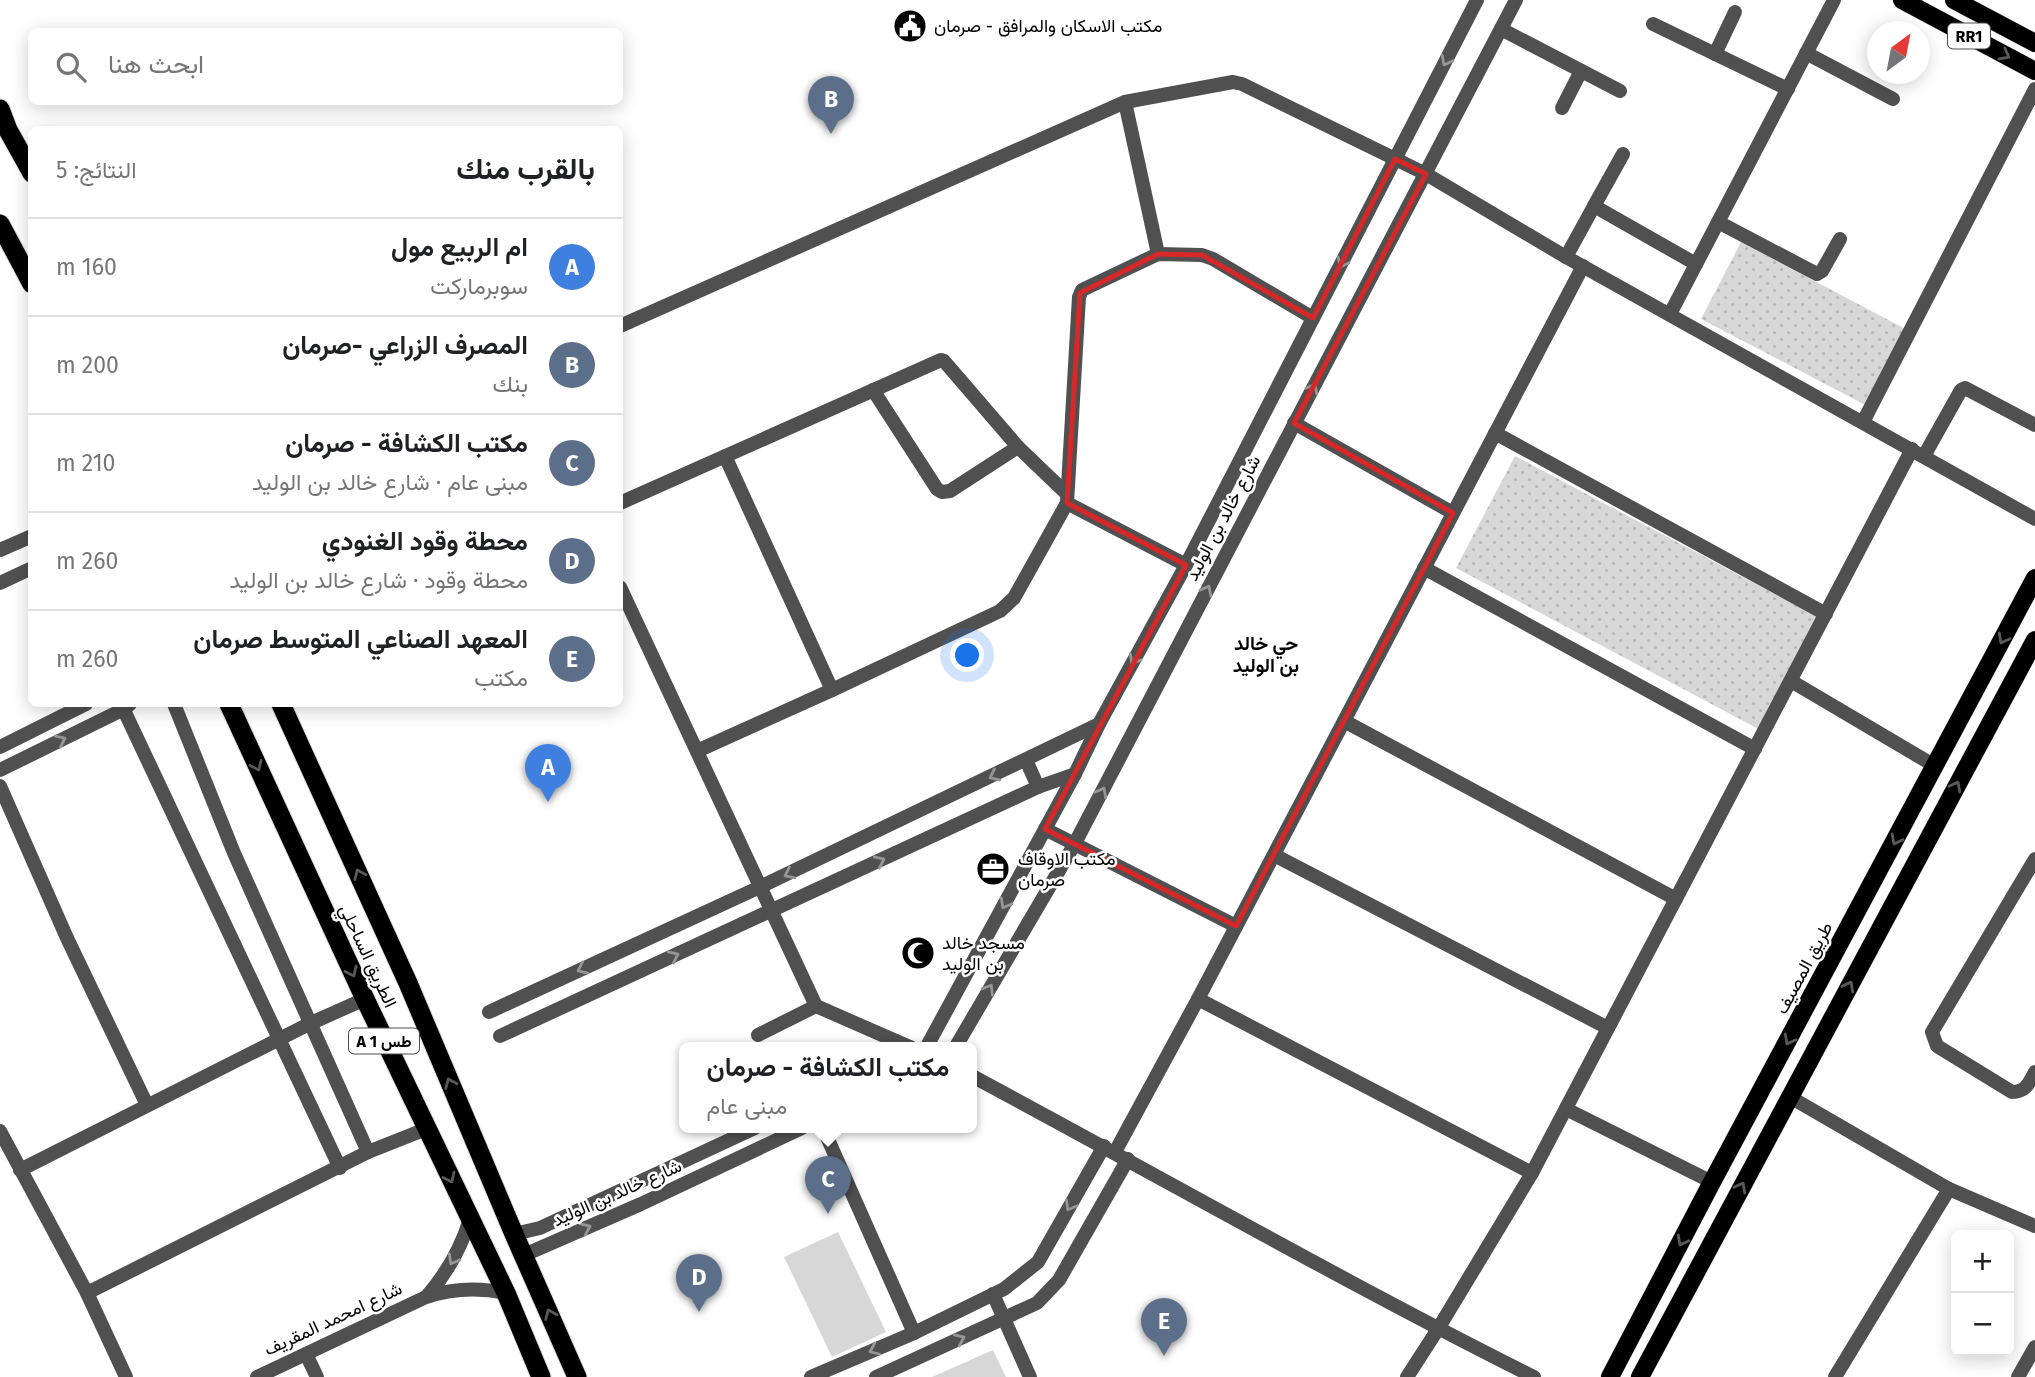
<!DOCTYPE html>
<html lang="ar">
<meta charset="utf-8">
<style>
:root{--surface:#fff;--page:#f6f6f6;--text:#202124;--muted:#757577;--line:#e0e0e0;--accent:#d93025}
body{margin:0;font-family:"Fira Sans",Vazirmatn,sans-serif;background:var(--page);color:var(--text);direction:rtl}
.controls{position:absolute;right:21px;bottom:21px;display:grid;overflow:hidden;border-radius:10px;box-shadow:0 4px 18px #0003}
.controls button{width:63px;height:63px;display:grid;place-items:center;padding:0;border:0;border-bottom:2px solid var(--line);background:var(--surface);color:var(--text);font:35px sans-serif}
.compass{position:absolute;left:1867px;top:21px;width:63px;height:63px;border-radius:50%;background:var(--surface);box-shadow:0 4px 18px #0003;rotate:32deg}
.you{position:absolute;left:968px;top:656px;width:24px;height:24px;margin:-18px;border:5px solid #fff;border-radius:50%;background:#1a73e8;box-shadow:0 0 0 10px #1a73e833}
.badge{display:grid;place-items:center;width:46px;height:46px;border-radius:50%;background:var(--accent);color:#fff;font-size:23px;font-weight:700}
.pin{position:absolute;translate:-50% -58px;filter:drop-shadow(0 2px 4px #0008)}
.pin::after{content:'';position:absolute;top:37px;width:24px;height:21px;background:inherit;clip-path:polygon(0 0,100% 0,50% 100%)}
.popup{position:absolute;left:679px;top:1042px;width:298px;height:91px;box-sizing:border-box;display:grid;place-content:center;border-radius:10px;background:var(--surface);filter:drop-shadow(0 2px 5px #0005);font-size:23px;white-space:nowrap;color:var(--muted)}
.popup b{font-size:26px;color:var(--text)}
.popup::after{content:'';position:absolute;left:50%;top:100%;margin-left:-14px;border:14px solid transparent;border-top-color:var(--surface)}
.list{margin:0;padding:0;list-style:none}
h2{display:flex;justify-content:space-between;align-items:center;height:91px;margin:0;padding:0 28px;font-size:30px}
h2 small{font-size:23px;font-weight:400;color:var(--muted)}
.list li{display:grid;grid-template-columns:46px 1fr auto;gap:21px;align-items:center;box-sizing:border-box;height:98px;padding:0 28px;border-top:2px solid var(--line)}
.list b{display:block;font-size:26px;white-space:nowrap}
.list p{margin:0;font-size:23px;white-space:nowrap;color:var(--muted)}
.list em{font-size:23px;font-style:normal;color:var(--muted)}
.icon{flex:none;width:38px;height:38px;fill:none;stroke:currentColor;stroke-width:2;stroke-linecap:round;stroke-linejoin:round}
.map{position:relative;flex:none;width:2035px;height:1377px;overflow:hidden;direction:ltr}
.search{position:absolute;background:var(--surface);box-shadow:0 4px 18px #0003;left:28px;top:28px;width:595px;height:77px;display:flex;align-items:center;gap:18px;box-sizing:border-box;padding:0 24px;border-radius:10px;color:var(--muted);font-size:26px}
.panel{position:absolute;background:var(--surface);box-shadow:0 4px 18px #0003;left:28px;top:126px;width:595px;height:581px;border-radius:10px;direction:rtl}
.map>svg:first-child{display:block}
.grass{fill:#d7d7d7}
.park{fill:url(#park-dots)}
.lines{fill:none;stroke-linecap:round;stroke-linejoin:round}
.primary-casing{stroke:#dbdbdb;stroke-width:19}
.trunk-casing{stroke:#dbdbdb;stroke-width:21}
.minor{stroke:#505050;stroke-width:14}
.tertiary{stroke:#505050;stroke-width:14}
.primary{stroke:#000;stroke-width:18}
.trunk{stroke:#000;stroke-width:19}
.oneway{stroke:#595959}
.oneway2{stroke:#969696}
.marked{fill:none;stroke:#d62828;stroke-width:5;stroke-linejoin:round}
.labels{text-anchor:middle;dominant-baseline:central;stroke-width:5;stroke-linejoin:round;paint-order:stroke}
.shield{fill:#fff;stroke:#4c4c4c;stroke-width:2}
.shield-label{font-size:16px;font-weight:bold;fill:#000}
.poi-label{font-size:18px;fill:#000;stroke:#fff;text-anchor:start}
.street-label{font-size:18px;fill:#000;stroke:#fff}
.neighbourhood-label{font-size:19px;font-weight:bold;fill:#000;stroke:#fff}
</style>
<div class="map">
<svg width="2035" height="1377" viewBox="0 0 2035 1377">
<defs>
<pattern id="park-dots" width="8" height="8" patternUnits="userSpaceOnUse" patternTransform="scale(1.75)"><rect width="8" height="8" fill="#d7d7d7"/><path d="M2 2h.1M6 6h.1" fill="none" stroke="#b7b7b7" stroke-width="1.8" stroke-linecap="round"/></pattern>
</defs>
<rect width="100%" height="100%" fill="#fff"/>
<g class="grass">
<path d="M838,1232L886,1332L832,1357L784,1257Z"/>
<path d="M993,1350L1006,1377H932Z"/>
</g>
<g class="park">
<path d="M1741,242L1911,332L1871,408L1701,319Z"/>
<path d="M1515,456L1824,620L1764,732L1456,568Z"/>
</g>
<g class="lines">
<defs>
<g id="primary">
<path d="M1902,0L2035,71"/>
<path d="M1954,0L2035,43"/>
<path d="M1610,1377L1712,1182L2035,578"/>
<path d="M1640,1377L2035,640"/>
</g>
<g id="trunk">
<path d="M0,109L8,130L32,173"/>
<path d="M0,224L32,284"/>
<path d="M229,704L365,999L506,1293L541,1377"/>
<path d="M281,704L408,983L514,1234L577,1377"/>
</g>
</defs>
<use href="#primary" class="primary-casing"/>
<use href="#trunk" class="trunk-casing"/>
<g class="minor">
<path d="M1653,24L1788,89"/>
<path d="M1501,29L1620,91"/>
<path d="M1806,53L1893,99"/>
<path d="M1715,54L1735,12"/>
<path d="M1125,102L1158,254"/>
<path d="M1562,108L1581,71"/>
<path d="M1623,154L1594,206L1696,264"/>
<path d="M1718,222L1817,274L1822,271L1840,239"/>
<path d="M1566,257L1594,206"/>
<path d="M1670,314L1834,0"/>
<path d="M620,326L1125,102L1233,82L1242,84L1426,174L1566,257L2035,519"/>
<path d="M873,390L937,489L942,492L950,491L1018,447"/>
<path d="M1863,422L2035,89"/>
<path d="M1294,423L1453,513"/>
<path d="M1495,433L1826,614"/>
<path d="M725,456L832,690"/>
<path d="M1924,456L1961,390L1965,388L2035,425"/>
<path d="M620,503L941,360L944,361L1018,447L1067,494"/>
<path d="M1067,503L1186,565"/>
<path d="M0,550L32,536"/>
<path d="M1424,568L1755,749"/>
<path d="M0,583L32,568"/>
<path d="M620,587L816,1006L912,1048"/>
<path d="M1791,681L1935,766"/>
<path d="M121,704L340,1168"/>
<path d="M174,704L234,853L368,1152"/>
<path d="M1344,721L1676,899"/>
<path d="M0,747L86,704"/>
<path d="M697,751L832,690L1000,611L1014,598L1067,503L1079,297L1082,290L1158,254L1202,255L1213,259L1313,318"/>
<path d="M1026,760L1038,787"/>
<path d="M0,770L124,709L130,704"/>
<path d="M0,786L67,938L147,1105"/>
<path d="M1045,829L1236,926"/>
<path d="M1274,855L1608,1028"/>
<path d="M2035,859L1932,1032L1937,1046L2012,1092C2026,1092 2029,1083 2035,1072"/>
<path d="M1198,999L1532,1173"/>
<path d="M489,1012L760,887L1099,724"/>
<path d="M758,1035L816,1006"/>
<path d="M500,1036L1038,787L1075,774"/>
<path d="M972,1076C1159,1176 1344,1282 1534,1377"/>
<path d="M1790,1097L1949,1189L2035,1226"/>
<path d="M1566,1109L1712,1182"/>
<path d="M823,1128L914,1333"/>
<path d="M0,1131L87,1293L126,1377"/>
<path d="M1115,1152L1198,999L1583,266"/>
<path d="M20,1170L309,1024L365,999"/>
<path d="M87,1293L368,1152L426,1129"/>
<path d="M993,1294L1030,1377"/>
<path d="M306,1354L317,1377"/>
<path d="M811,1377L914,1333L1004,1289L1038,1262L1104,1146"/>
<path d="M876,1377L1037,1303L1059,1280L1128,1159"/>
<path d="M1407,1377L1438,1329L1532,1173L1912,449"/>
<path d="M1835,1377L1949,1189"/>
<path d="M2018,1377L2035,1347"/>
</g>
<g class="tertiary">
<path d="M926,1048L1075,774L1099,724L1186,565L1477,0"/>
<path d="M955,1048L1074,845L1516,0"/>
<path d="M514,1234L540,1228L755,1128"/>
<path d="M524,1255L641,1204L802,1128"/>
<path d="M427,1296C448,1272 461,1248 470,1219"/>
<path d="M257,1377L426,1297C453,1288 478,1287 506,1293"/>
</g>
<use href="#primary" class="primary"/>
<use href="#trunk" class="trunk"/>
</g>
<defs><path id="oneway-chevron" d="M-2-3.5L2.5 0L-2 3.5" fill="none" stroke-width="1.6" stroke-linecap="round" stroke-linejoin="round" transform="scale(1.75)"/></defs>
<g class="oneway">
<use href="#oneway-chevron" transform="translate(2005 55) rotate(28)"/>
<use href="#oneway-chevron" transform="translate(2003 639) rotate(118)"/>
<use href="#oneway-chevron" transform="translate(257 766) rotate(65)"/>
<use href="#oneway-chevron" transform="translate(1956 786) rotate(-62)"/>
<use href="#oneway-chevron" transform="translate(1896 840) rotate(118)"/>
<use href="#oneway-chevron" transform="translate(359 874) rotate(-114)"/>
<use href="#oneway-chevron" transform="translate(352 972) rotate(65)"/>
<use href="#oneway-chevron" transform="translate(1849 986) rotate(-62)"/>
<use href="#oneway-chevron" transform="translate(1789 1040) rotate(118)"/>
<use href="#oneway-chevron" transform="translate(450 1083) rotate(-113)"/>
<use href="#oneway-chevron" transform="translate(450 1178) rotate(64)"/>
<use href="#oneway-chevron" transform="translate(1741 1187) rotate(-62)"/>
<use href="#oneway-chevron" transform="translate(1682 1241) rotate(118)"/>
<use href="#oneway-chevron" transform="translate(550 1314) rotate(-113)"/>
</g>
<g class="oneway2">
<use href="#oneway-chevron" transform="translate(1446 61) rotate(117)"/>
<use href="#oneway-chevron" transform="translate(1342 263) rotate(117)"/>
<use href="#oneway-chevron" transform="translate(1313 388) rotate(-62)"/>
<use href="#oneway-chevron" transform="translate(1207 590) rotate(-62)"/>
<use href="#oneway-chevron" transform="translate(1134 660) rotate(119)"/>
<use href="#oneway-chevron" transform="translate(61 740) rotate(-26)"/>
<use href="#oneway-chevron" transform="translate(994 776) rotate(154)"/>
<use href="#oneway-chevron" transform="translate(1102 792) rotate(-62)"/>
<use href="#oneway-chevron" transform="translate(880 861) rotate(-25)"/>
<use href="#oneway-chevron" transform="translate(789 874) rotate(154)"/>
<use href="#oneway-chevron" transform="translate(1005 904) rotate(119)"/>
<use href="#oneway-chevron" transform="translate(674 956) rotate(-25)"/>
<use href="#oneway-chevron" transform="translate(582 969) rotate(155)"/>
<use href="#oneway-chevron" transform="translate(989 989) rotate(-59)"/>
<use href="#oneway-chevron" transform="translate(1070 1206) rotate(120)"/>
<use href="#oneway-chevron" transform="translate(586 1228) rotate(-24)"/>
<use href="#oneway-chevron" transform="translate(453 1260) rotate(119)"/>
<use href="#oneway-chevron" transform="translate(960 1339) rotate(-24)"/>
<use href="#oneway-chevron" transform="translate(874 1350) rotate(157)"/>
</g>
<path class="marked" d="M1395,159L1426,174L1294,423L1453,513L1236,926L1045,829L1186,565L1067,503L1080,293L1158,254L1202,255L1313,318Z"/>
<defs>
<symbol id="civic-disc" viewBox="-11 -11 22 22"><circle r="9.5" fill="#000" stroke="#fff"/><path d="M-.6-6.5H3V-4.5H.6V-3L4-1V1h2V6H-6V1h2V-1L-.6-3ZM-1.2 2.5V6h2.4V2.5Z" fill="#fff"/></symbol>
<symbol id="office-disc" viewBox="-11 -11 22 22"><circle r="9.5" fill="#000" stroke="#fff"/><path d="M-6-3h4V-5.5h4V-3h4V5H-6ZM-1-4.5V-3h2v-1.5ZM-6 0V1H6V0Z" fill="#fff"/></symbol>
<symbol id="mosque-disc" viewBox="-11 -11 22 22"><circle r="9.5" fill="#000" stroke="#fff"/><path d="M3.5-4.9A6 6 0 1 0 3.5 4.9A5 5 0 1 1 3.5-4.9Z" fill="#fff"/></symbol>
</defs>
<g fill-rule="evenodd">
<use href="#civic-disc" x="891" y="7" width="38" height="38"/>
<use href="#office-disc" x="974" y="850" width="38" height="38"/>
<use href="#mosque-disc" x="899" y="934" width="38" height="38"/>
</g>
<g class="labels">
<g class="shield">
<rect x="1948" y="23.5" width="42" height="25" rx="5"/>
<rect x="349" y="1028.5" width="70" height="25" rx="5"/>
</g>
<g class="shield-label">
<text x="1969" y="36">RR1</text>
<text x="384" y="1041">A 1 طس</text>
</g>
<g class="poi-label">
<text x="934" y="26">مكتب الاسكان والمرافق - صرمان</text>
<text x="1018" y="859">مكتب الاوقاف<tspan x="1018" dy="21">صرمان</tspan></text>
<text x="942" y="943">مسجد خالد<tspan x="942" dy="21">بن الوليد</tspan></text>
</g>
<g class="street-label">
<text transform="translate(1223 518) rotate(-62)">شارع خالد بن الوليد</text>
<text transform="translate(368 956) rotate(65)">الطريق الساحلي</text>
<text transform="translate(1804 968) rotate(-62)">طريق المصيف</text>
<text transform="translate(617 1193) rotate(-24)">شارع خالد بن الوليد</text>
<text transform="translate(333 1319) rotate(-25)">شارع امحمد المقريف</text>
</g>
<g class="neighbourhood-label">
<text x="1266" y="643">حي خالد<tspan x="1266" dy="22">بن الوليد</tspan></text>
</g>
</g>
</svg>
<div class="controls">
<button>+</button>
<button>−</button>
</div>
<svg class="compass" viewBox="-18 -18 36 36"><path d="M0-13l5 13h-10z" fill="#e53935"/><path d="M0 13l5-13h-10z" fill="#757577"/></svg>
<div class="you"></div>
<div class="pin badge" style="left:548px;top:802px;background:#3f7fe0">A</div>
<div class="pin badge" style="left:831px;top:134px;background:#5c6f8a">B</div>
<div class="pin badge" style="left:828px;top:1214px;background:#5c6f8a">C</div>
<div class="popup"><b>مكتب الكشافة - صرمان</b>مبنى عام</div>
<div class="pin badge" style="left:699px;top:1312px;background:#5c6f8a">D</div>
<div class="pin badge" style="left:1164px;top:1356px;background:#5c6f8a">E</div>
<div class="search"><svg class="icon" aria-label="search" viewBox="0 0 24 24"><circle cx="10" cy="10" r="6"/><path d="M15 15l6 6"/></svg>ابحث هنا</div>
<section class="panel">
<h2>بالقرب منك<small>النتائج: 5</small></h2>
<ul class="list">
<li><span class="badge" style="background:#3f7fe0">A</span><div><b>ام الربيع مول</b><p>سوبرماركت</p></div><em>160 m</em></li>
<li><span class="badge" style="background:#5c6f8a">B</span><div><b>المصرف الزراعي -صرمان</b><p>بنك</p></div><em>200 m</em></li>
<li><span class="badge" style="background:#5c6f8a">C</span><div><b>مكتب الكشافة - صرمان</b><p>مبنى عام · شارع خالد بن الوليد</p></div><em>210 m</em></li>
<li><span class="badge" style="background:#5c6f8a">D</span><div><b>محطة وقود الغنودي</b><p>محطة وقود · شارع خالد بن الوليد</p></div><em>260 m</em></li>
<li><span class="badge" style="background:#5c6f8a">E</span><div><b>المعهد الصناعي المتوسط صرمان</b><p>مكتب</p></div><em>260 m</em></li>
</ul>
</section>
</div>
